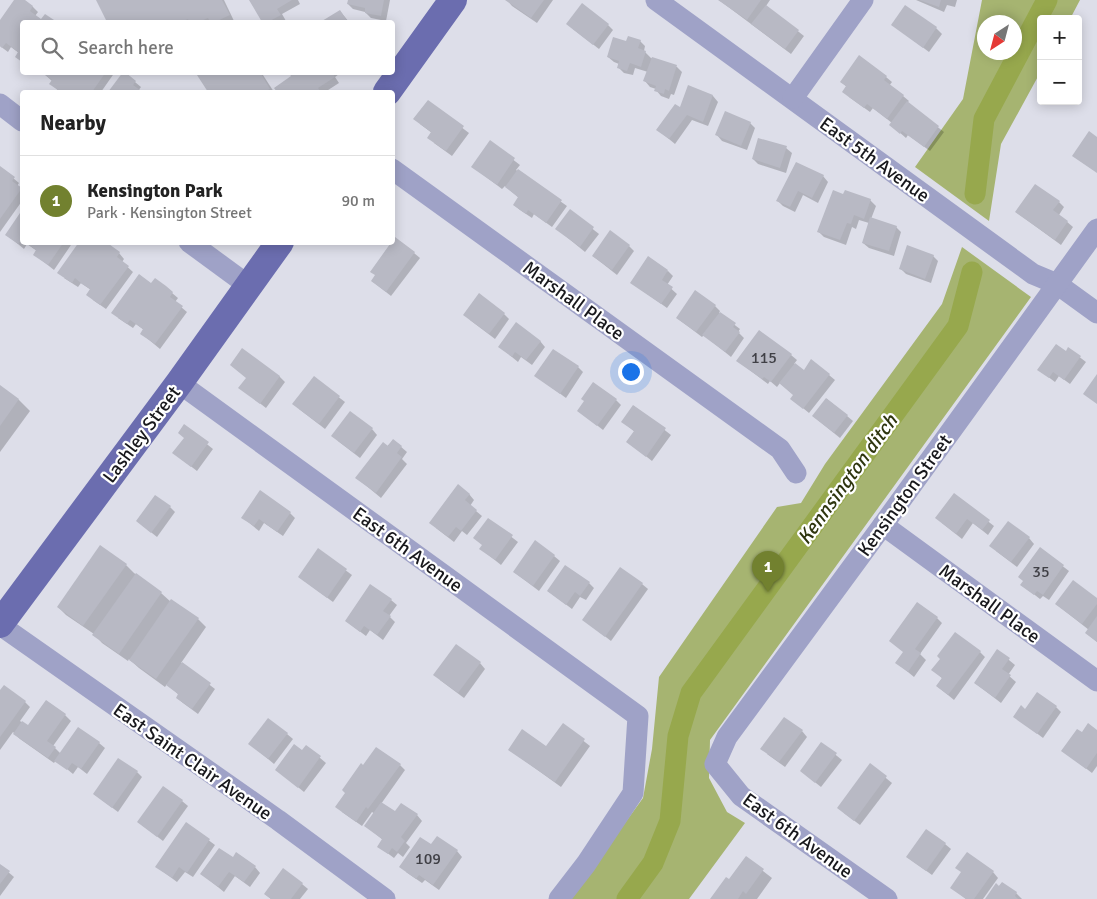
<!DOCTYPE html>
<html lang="en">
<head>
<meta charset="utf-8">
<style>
  :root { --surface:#fff; --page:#f2f2f2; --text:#222; --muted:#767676; --line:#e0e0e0; --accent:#72812f }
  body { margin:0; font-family:Signika,sans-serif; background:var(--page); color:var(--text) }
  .controls { position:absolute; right:15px; top:15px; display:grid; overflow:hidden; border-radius:5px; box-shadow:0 2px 12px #0003 }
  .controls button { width:45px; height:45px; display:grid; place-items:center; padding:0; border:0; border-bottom:1px solid var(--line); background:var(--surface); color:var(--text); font:25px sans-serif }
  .compass { position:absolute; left:977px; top:15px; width:45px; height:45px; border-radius:50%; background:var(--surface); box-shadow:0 2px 12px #0003; rotate:216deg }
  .you { position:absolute; left:630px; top:371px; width:18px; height:18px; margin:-12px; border:4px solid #fff; border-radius:50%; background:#1a73e8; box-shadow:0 0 0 8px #1a73e833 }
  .badge { display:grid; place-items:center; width:32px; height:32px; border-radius:50%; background:var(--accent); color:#fff; font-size:16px; font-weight:700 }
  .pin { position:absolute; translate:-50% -41px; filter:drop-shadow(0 1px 2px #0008) }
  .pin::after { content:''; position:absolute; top:26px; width:18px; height:15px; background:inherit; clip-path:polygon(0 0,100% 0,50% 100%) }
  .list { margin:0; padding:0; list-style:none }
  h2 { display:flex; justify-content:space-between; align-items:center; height:65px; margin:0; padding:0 20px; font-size:21px }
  h2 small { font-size:16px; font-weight:400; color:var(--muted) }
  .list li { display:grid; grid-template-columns:32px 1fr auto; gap:15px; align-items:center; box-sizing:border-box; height:90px; padding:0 20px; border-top:1px solid var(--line) }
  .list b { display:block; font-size:19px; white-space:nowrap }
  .list p { margin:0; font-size:16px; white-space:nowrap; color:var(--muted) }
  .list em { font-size:16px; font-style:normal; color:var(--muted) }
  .icon { flex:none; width:28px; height:28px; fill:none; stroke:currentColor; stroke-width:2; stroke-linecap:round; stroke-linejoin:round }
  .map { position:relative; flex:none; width:1097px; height:899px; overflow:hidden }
  .search { position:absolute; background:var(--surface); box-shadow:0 2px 12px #0003; left:20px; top:20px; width:375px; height:55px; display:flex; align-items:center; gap:12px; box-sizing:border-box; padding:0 18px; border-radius:5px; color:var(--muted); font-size:19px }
  .panel { position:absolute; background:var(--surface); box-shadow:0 2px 12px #0003; left:20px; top:90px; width:375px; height:155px; border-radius:5px }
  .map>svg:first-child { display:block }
  .green { fill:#a6b471; fill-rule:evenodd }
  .shadow { fill:#0003 }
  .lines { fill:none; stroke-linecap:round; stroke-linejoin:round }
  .canal { stroke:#97a84d; stroke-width:21 }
  .building { fill:#b8b9c4 }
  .minor { stroke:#9fa2c7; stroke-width:21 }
  .major { stroke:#6b6daf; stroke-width:28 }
  .labels { text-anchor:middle; stroke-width:4.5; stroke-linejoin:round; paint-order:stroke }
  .number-label { font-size:16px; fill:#404046 }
  .street-label { font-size:19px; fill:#18181c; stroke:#fff }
  .water-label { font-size:20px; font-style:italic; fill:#2e350e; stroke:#fff }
</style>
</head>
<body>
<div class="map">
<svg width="1097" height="899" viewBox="0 0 1097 899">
  <rect width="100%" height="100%" fill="#dddee9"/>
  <!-- green -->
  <g class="green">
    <path d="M982,0H1080L1070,19H1041V71L1001,144L989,221L915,167L963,99ZM984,22H1014V52H984Z"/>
    <path d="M962,247L1031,297L710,740L709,778L727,812L745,823L689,899H570L643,798L652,749L659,677L777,507L801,503L825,464L942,304Z"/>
  </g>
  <!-- shadow -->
  <g class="shadow">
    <path d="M16,0H23L33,7L38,12L35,16L42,20L45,16L55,22H22V62L16,56L19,53L11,47L8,52L0,46V22Z"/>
    <path d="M98,0H224L234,21L231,22H109Z"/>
    <path d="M250,0H298L300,4L282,14L286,21L282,22H263Z"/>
    <path d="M349,0H390L386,21L371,18L365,12L353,9L348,4Z"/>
    <path d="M507,0H553L537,23L512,6Z"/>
    <path d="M719,0H770L766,6L804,36L791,54Z"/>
    <path d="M916,0H957L955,7L947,5L944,12Z"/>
    <path d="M340,11L349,22H324Z"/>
    <path d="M608,25L613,30L599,49L573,29Z"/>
    <path d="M893,25L936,28L942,34L929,52Z"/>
    <path d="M640,41L645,46L644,51L651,58L677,67L682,72L674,95L671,94L669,99L661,96L656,90V89L650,87L645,81L648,72L635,68L633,75L624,73L618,67L619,64L614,62L608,57L627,43Z"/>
    <path d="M860,57L886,77L892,82L889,86L903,96L909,101L907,103L944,132L930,151L908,135L906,138L891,125L892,123L873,108L870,112L849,97L847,87L841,82Z"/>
    <path d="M42,72H115L101,92H60L51,84L52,81Z"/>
    <path d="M196,72H261L274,92H209Z"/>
    <path d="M290,72H342L335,77L339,83L325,92H278L275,88L292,77Z"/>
    <path d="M124,73L141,87L138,91L141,92H110Z"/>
    <path d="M689,87L713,96L718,102L708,126L692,120L675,144L658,130L680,109Z"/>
    <path d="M428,102L469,133L452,156L434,143L432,133L420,124Z"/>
    <path d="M750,123L755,128L747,150L722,141L717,135Z"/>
    <path d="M490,142L520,165L516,170L567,206L552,227L534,214L532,218L520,210L514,205L519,198L505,186L502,189L473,167Z"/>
    <path d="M786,148L792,153L786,173L758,164L753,159Z"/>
    <path d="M0,167L19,183L17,186L22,190V201L0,232Z"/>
    <path d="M823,176L828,182L818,203L803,195L795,212L783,206L778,201Z"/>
    <path d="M844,195L870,200L876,206L871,219L896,227L901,232L894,256L869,248L863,243L869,223L859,220L856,229L852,227L846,245L824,237L818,231Z"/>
    <path d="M1059,202L1064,207L1059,215L1073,227L1061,245L1016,212Z"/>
    <path d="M570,211L599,234L585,252L557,229Z"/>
    <path d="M22,213V242H73L54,270L35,255L37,251L27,244L24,249L7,235Z"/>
    <path d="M629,246L634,251L617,275L593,256Z"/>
    <path d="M119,253L124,259L122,262L133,272L106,309L93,300L91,290L81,283L78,287L64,278Z"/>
    <path d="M414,253L420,258L391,296L372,281Z"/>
    <path d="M933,256L938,261L931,283L906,274L900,268Z"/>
    <path d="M668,271L673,276L667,285L677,294L667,308L632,283Z"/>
    <path d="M152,285L172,293L178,298L175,302L187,312L160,349L142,334L144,330L136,324L133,328L118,318Z"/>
    <path d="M715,306L720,311L719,313L740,329L738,332L744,338L731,357L704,335L702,337L677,318Z"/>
    <path d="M504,314L509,319L495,339L470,320Z"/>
    <path d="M540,341L545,347L532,365L521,357L518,362L500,347Z"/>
    <path d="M1069,349L1086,362L1070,384L1059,376L1055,382L1039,370L1066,352Z"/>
    <path d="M791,355L797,360L794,364L804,371L829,375L835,380L809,413L798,404L794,395L780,383L777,387L770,381L768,384L738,361Z"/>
    <path d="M231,365L279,376L285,382L266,408L240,388L247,378Z"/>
    <path d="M578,367L583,372L566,398L536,376Z"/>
    <path d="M314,378L345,402L325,429L299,409Z"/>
    <path d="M0,387L19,400L30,411L0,452Z"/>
    <path d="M827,399L853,421L840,438L813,416Z"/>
    <path d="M616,400L621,405L603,430L579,411Z"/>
    <path d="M634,406L671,435L652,461L628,442L635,432L623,422Z"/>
    <path d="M184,426L213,449L197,471L180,458L185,438Z"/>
    <path d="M372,429L377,435L360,458L338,441Z"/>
    <path d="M393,440L407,452L402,459L407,464L381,498L357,478Z"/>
    <path d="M469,494L474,500L470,506L482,516L467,535L462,531L454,542L436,528Z"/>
    <path d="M954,495L994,526L988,535L973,523L962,539L942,523Z"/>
    <path d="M170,507L175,512L157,537L137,521Z"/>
    <path d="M290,513L295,518L283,536L264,523L259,531L242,517Z"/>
    <path d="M488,519L518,542L501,565L481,549L483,545Z"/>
    <path d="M1029,538L1034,544L1017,567L996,551Z"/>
    <path d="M1040,549L1069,571L1049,600L1043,596L1040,599L1022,585Z"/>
    <path d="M318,550L352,575L333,602L299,577Z"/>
    <path d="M554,556L560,561L539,591L514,572Z"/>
    <path d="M126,565L134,573L161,593L171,602L198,619L206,627L181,663L215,689L198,714L183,703L177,698L179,695L167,684L165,687L139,668L129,659L128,661L102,643L94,634L66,615L58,607Z"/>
    <path d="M589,583L594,588L586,600L580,597L572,609L548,591Z"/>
    <path d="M642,584L648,589L611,641L584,620Z"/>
    <path d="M1097,599V642L1086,633L1089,630L1056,604Z"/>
    <path d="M391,600L397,605L389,616L395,622L383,640L370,630L366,636L346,621Z"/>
    <path d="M937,618L942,623L920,654L926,660L914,677L897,663L904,652L891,641Z"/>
    <path d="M998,651L1015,665L1008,675L1016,682L1001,703L975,683Z"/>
    <path d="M980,652L985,657L954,700L937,686L942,678L933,670Z"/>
    <path d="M480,663L485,669L464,698L440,680Z"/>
    <path d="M0,692L25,702L30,707L20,721L28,727L65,715L71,721L53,746L61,754L99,743L105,748L87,774L78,767L73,774L56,760L54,763L20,739L13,732L0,750Z"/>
    <path d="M1056,707L1061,712L1043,738L1014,716L1026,710Z"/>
    <path d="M563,725L590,746L561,787L510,750L546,748Z"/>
    <path d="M802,731L807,737L785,767L767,754Z"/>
    <path d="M1097,732V766L1092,773L1063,751L1082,734Z"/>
    <path d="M287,734L293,739L274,764L250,744Z"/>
    <path d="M821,743L842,760L821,787L801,771Z"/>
    <path d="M306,746L326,763L304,792L277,770L302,751Z"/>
    <path d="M400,765L405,770L381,804L395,813L417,815L422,821L406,843L410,847L403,857L398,853L394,858L378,846L383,840L366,826L375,814L372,812L362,826L342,812Z"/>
    <path d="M870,765L892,783L860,825L844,813Z"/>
    <path d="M137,772L142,777L118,812L94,794Z"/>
    <path d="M182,801L188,806L163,841L138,822Z"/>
    <path d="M187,824L215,845L193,877L185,872L177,882L157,867Z"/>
    <path d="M945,844L951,849L932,875L907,857Z"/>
    <path d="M431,846L457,851L462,857L439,890L425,880L422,883L406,872Z"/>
    <path d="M746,858L772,878L757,899H712L729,881Z"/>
    <path d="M0,865L14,877L0,896Z"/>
    <path d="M255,867L260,873L250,887L235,876L224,892L202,874Z"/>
    <path d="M993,872L998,878L983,899H966L952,888Z"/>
    <path d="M1002,883L1016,893L1022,899H987Z"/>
    <path d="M302,884L308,889L300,899H271L265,894Z"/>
  </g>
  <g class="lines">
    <!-- canal -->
    <g class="canal">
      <path d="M975,194L984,119L1047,0"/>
      <path d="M627,899L653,863L670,821L678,736L691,693L958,326L972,272"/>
    </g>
  </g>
  <!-- building -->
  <g class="building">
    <path d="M14,0H25L33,6L30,11L41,19L45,14L57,22H22V62L15,57L18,52L6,43L2,48L0,46V20Z"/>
    <path d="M96,0H222L230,15L215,22H210L208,18L199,22H189L188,19L181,22H167L166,20L162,22H107Z"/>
    <path d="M249,0H292L277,9L281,15L268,22H262Z"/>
    <path d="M348,0H384L381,16L365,13V8L347,4Z"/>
    <path d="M505,0H544L531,18Z"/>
    <path d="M718,0H761L747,20Z"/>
    <path d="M919,0H941L939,7Z"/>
    <path d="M582,3L609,24L593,45L566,24Z"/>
    <path d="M766,5L799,30L785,49L751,24Z"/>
    <path d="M905,5L937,27L923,48L891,25Z"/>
    <path d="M340,10L348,22H323L322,21Z"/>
    <path d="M628,36L641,40L638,48L646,51L641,67L630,63L627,71L617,68L619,61L607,57L613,37L626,41Z"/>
    <path d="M859,55L887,76L884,80L904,95L887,119L867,104L864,108L842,92L846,86L840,82Z"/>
    <path d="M652,57L677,65L669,91L665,89L664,94L654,91L656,86L643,81Z"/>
    <path d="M41,72H106L92,92H61L49,84L52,80Z"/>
    <path d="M123,72H125L136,81L133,85L143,92H108Z"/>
    <path d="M195,72H260L270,89L264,92H208Z"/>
    <path d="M288,72H332L335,77L318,88L321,92H277L274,88L291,76Z"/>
    <path d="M688,85L713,95L703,122L687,115L669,139L656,130L675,104L680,107Z"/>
    <path d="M428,100L464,126L446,151L427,138L431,132L413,119Z"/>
    <path d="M907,101L939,126L924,147L902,131L900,134L889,125Z"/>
    <path d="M725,111L751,122L741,146L715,135Z"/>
    <path d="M1089,131L1097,137V173L1072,156Z"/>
    <path d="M758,138L787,146L780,168L752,159Z"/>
    <path d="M490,140L515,158L497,185L471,167Z"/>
    <path d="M796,162L824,175L812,198L798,191L790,207L776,201Z"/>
    <path d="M0,166L15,177L12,181L22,188L0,219Z"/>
    <path d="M518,169L562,200L546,223L528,210L526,214L513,205L518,197L505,187Z"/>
    <path d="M1035,184L1060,201L1053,210L1068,221L1055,240L1015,212Z"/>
    <path d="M833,190L843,194L845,190L871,199L864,219L854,215L851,224L847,223L840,240L817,232Z"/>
    <path d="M570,209L594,227L580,247L555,229Z"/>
    <path d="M22,210V241L21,240L18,244L5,235Z"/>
    <path d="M870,217L897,226L889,251L862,243Z"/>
    <path d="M610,230L630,245L612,270L592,256Z"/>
    <path d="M395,237L415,252L386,292L371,281L375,275L370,272Z"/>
    <path d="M25,242H64L48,265L33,255L36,250Z"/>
    <path d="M79,242H106L120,252L117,257L129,266L100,305L86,295L90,289L82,284L75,278L72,283L57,273Z"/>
    <path d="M907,245L934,255L925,279L899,269Z"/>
    <path d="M648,256L668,270L662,280L673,287L661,304L630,283Z"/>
    <path d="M139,274L151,283L155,278L166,286L173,292L170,297L183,306L155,344L140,334L143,329L130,320L127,324L111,313Z"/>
    <path d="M695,290L716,305L696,332L676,318Z"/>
    <path d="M479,293L505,313L489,334L463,315Z"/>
    <path d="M720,312L736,323L733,327L740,332L725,352L702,335Z"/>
    <path d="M516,322L541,341L526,360L515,352L512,357L498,347Z"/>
    <path d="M759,330L792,354L771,382L764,377L762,379L736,361Z"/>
    <path d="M1056,344L1066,351L1068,347L1081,356L1064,380L1053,372L1049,378L1037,370Z"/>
    <path d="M242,348L280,376L260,404L238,388L246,378L230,365Z"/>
    <path d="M553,349L579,366L560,394L534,376Z"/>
    <path d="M811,359L830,374L803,409L790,399L793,395L779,383L795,363L804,370Z"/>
    <path d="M1097,374V404L1083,394Z"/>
    <path d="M314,376L340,396L319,424L292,404Z"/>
    <path d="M593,382L617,399L597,426L577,411L584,401L581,399Z"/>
    <path d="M0,385L19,399L0,426Z"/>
    <path d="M826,398L848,415L834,433L812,416Z"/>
    <path d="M633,405L666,428L646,457L626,442L634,431L621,422Z"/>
    <path d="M350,411L373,428L354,453L331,436Z"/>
    <path d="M184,424L209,442L191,467L172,453L184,438L178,433Z"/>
    <path d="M393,439L402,446L397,453L402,457L376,493L355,478L383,442L388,446Z"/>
    <path d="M458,484L470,494L465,500L477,510L461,531L456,527L448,537L429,523Z"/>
    <path d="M260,490L291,512L277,532L259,519L254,526L241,518Z"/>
    <path d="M954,493L990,520L982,530L967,519L956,534L935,518Z"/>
    <path d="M155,495L171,506L151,533L136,521Z"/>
    <path d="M488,518L513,535L495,560L479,549L482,545L473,538Z"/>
    <path d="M1008,521L1030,537L1011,562L989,546Z"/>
    <path d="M535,540L555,555L533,586L513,572Z"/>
    <path d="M100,545L127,564L83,626L57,607Z"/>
    <path d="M1040,547L1064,565L1043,595L1037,591L1034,595L1020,585L1023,581L1018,577Z"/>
    <path d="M318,548L347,569L327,598L298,577Z"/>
    <path d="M565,565L590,582L580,596L575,592L566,605L547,591Z"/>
    <path d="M620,567L643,583L605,637L582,620Z"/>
    <path d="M136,573L162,592L119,654L92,635Z"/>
    <path d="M1073,580L1097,598V604L1082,624L1055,604Z"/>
    <path d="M370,584L392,599L383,611L391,616L377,635L364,626L360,632L345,621Z"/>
    <path d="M171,599L199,618L156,679L129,660Z"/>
    <path d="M917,602L938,617L915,649L921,653L908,672L895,663L903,652L889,641Z"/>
    <path d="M1097,616V642L1085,633Z"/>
    <path d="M955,632L981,651L948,695L936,686L942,678L931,670L940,659L937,656Z"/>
    <path d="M456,644L481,662L458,693L433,675Z"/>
    <path d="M997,649L1010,658L1002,669L1011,675L995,698L974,683Z"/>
    <path d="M182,662L211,683L192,709L176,698L178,694L166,685Z"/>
    <path d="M4,685L26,701L0,737V690Z"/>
    <path d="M1037,692L1057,706L1037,734L1013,717L1021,705L1025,709Z"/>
    <path d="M46,700L66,714L47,741L56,747L48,758L13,734L22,721L28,725Z"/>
    <path d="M784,717L803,730L779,762L760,749Z"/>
    <path d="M268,718L288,733L268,759L248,744Z"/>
    <path d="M563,723L585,739L555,782L508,750L522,729L546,746Z"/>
    <path d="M1088,723L1097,730V753L1086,769L1061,751L1077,729L1082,732Z"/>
    <path d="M78,727L100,742L81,769L72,763L67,770L54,761Z"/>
    <path d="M821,742L837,753L815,783L800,771Z"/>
    <path d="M294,744L302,750L306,745L321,756L298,788L275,770Z"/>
    <path d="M376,747L401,764L368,809L366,807L356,822L335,807L345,793L342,790L361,763L363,765Z"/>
    <path d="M118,758L138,771L112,808L93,794Z"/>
    <path d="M870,763L887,776L854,821L837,808Z"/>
    <path d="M163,786L183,800L157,837L137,822Z"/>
    <path d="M381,802L395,811L401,803L418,814L401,837L405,841L397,852L392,848L388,854L377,847L382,839L364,826Z"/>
    <path d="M186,822L210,839L187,873L179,867L172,878L155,867Z"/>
    <path d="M926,829L946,843L926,871L906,857Z"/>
    <path d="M437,836L458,850L433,885L419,875L416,879L399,867L420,837L431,844Z"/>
    <path d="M219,848L233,857L236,852L256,866L244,882L229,872L218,887L200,874Z"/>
    <path d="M967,852L994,871L974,899H966L950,888L961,872L955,868Z"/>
    <path d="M746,856L764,869L746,894L743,891L738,899H710L726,877L729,879Z"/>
    <path d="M0,864L10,871L0,884Z"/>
    <path d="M283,868L303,883L291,899H271L264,894Z"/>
    <path d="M1002,882L1017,892L1015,896L1018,899H985L996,883L999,886Z"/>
  </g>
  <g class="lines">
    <!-- minor -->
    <g class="minor">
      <path d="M656,0L1033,274L1057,284L1097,313"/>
      <path d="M793,98L863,0"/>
      <path d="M0,104L22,121"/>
      <path d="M392,169L780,449L796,473"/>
      <path d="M189,242L249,286"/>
      <path d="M179,383L638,716L633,793L586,864L559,899"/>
      <path d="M883,525L1097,681"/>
      <path d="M0,625L278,820L385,899"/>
      <path d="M887,899L741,796L715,764L727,737L883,525L1097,229"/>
    </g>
    <!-- major -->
    <g class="major">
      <path d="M387,92L453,0"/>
      <path d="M0,624L179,383L280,242"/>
    </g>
  </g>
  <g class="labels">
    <!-- number labels -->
    <g class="number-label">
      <text x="764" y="363">115</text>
      <text x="1041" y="577">35</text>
      <text x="428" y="864">109</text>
    </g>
    <!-- street labels -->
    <g class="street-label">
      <text transform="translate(875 159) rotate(36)" y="7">East 5th Avenue</text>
      <text transform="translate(574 300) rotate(36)" y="7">Marshall Place</text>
      <text transform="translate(141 434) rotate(-53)" y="7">Lashley Street</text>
      <text transform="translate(904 495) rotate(-54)" y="7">Kensington Street</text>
      <text transform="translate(408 549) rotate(36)" y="7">East 6th Avenue</text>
      <text transform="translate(990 603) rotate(36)" y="7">Marshall Place</text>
      <text transform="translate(193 761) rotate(35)" y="7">East Saint Clair Avenue</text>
      <text transform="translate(798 835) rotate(36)" y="7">East 6th Avenue</text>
    </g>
    <!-- water labels -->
    <g class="water-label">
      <text transform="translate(847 479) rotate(-54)" y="7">Kennsington ditch</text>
    </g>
  </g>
</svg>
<div class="controls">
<button>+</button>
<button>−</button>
</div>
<svg class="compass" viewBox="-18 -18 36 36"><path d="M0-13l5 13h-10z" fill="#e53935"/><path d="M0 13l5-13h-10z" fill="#767676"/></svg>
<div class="you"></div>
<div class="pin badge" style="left:768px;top:592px">1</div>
<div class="search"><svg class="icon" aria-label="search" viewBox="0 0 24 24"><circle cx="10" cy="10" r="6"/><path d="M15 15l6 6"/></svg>Search here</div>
<section class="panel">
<h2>Nearby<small></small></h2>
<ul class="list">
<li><span class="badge">1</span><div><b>Kensington Park</b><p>Park · Kensington Street</p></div><em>90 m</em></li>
</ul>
</section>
</div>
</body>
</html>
